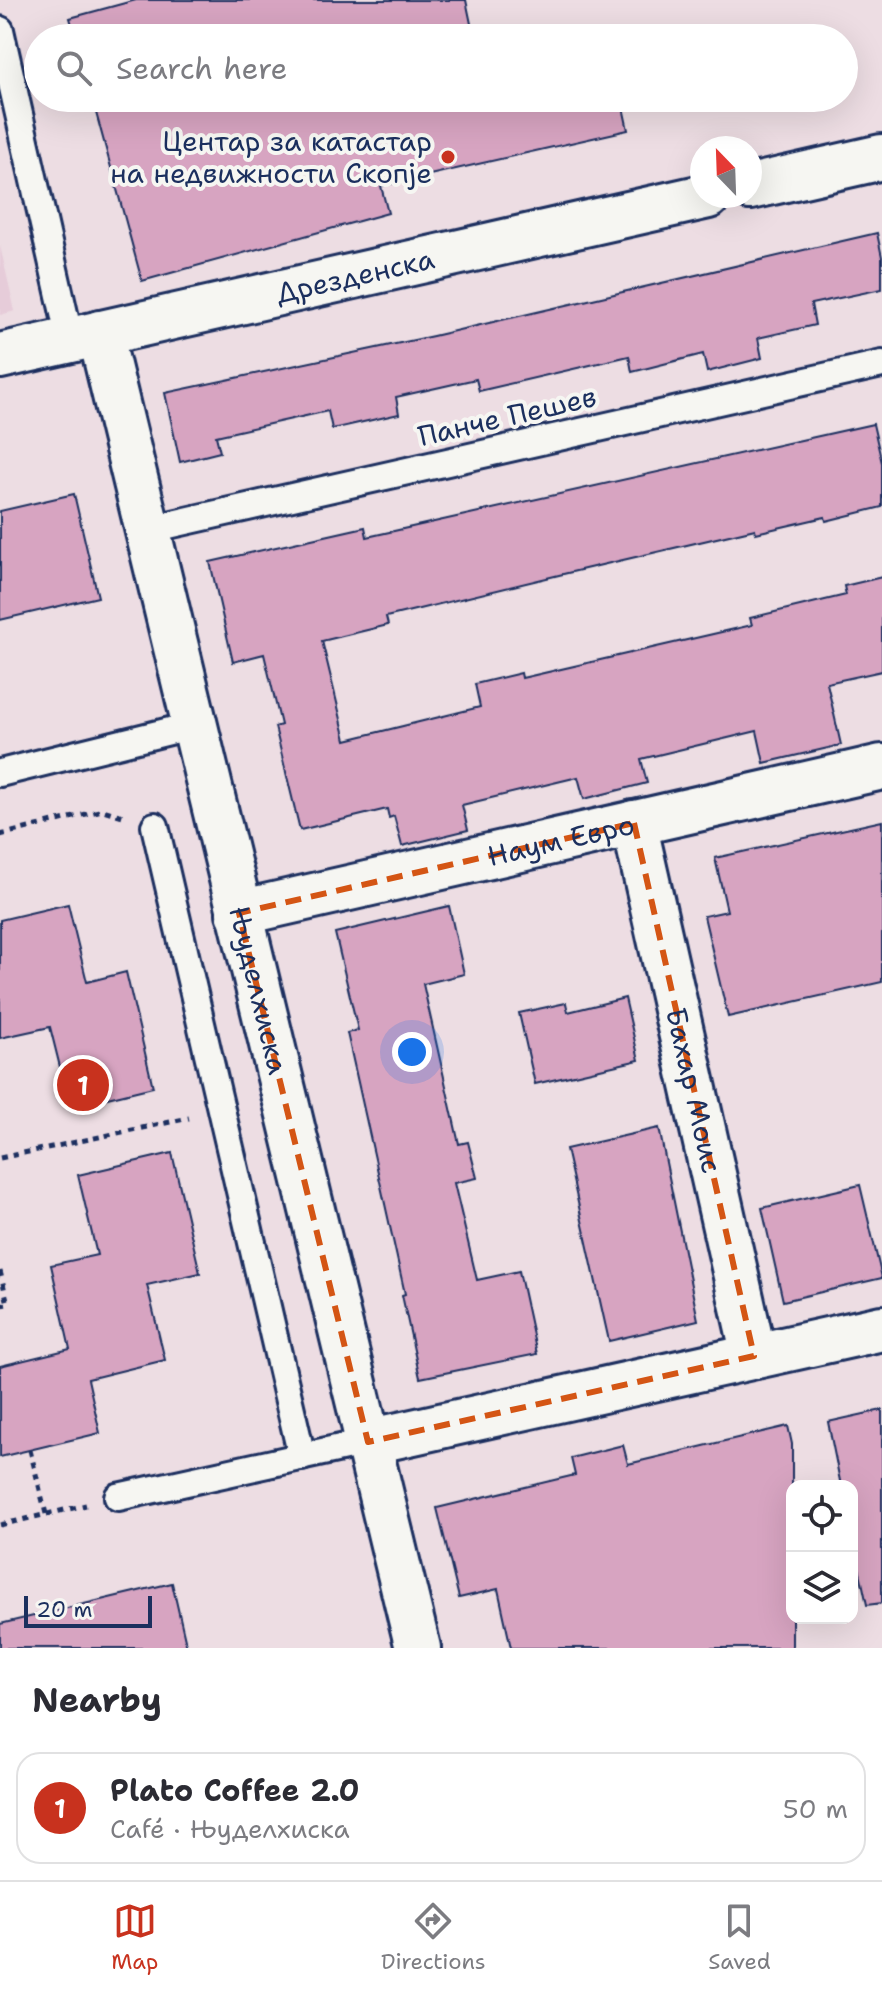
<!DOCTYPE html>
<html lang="en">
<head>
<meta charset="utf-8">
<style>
  :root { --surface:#fff; --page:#f2f2f3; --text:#2b2b33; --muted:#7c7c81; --line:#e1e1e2; --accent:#c8321e }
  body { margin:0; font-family:"Shantell Sans",sans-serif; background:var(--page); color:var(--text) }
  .controls { position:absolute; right:24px; bottom:24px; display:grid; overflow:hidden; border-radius:16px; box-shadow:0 8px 32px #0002 }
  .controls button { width:72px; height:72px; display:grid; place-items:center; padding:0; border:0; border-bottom:2px solid var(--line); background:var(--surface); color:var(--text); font:40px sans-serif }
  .compass { position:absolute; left:690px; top:136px; width:72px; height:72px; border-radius:50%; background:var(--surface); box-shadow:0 8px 32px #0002; rotate:337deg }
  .scale { position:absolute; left:24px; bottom:20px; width:128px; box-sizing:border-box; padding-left:8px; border:4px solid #1b2f5e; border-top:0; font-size:22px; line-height:28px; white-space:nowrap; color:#1b2f5e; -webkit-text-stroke:6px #f6f6f2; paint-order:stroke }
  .you { position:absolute; left:412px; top:1052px; width:28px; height:28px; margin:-20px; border:6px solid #fff; border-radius:50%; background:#1a73e8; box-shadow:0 0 0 12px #1a73e833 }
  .badge { display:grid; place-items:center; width:52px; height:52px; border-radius:50%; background:var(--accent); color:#fff; font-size:26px; font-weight:700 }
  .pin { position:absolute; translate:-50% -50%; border:4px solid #fff; box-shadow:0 2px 8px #0006 }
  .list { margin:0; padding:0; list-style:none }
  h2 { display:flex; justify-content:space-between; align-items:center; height:104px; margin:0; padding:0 32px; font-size:34px }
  h2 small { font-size:26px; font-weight:400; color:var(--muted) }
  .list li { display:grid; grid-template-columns:52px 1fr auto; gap:24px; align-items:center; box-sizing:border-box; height:112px; margin:0 16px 16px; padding:0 16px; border:2px solid var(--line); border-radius:24px }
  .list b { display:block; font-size:30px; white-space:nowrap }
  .list p { margin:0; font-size:26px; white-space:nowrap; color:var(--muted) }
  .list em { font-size:26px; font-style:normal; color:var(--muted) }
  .icon { flex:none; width:44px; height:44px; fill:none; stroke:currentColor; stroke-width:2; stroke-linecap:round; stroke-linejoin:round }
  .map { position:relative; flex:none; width:882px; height:1648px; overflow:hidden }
  .search { position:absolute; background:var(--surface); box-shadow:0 8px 32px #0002; left:24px; right:24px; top:24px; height:88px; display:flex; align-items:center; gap:20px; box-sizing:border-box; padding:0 28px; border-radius:44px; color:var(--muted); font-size:30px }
  .sheet { height:232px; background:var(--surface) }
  nav { display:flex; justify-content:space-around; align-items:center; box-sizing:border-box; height:112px; border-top:2px solid var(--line); background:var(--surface); font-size:22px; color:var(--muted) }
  nav a { display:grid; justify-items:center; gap:4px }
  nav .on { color:var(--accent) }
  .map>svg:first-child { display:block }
  .built { fill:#e6ccd9 }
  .building { fill:#d7a4c1; stroke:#1b2f5e; stroke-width:2 }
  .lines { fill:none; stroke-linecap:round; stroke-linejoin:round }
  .lane-casing { stroke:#1b2f5e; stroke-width:32 }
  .street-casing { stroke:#1b2f5e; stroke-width:50 }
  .path { stroke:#1b2f5e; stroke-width:5; stroke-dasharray:6 6; stroke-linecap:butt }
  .lane { stroke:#f6f6f2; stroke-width:26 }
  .street { stroke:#f6f6f2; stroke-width:44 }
  .marked { fill:none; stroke:#d45514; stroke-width:6; stroke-dasharray:16 10; stroke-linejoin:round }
  .poi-dot { fill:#c8321e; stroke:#f6f6f2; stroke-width:3 }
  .labels { text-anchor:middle; stroke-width:8; stroke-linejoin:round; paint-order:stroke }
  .poi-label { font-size:28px; fill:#1b2f5e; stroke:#f6f6f2; text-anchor:end }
  .street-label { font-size:28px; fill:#1b2f5e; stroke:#f6f6f2 }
</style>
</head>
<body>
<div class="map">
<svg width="882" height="1648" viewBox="0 0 882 1648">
  <rect width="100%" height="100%" fill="#eddde3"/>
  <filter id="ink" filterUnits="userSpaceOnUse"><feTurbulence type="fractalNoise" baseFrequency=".0125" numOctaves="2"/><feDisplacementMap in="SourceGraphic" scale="16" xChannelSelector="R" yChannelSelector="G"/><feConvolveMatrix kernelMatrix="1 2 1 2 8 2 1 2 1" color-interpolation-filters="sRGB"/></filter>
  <g filter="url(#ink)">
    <!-- built -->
    <path class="built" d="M0,246L15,311L0,315Z"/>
    <!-- building -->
    <g class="building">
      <path d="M136,0H466L474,38H76L70,18Z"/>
      <path d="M92,98H621L628,130L381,186L388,213L142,281Z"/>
      <path d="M877,233L882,257V289L811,304L815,325L758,338L762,358L707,372L703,354L632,372L629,356L479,391L476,379L396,397L399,414L332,429L328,411L216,436L220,452L180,462L165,393L433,336Z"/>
      <path d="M873,424L882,463V507L826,521L825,517L756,533L755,529L559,575L386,617L388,625L322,641L346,740L480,707L475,684L521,673L522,678L752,625L750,618L846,595L844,586L882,577V671L827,683L841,745L764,763L757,731L641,759L647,783L584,799L578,777L462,805L468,830L402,846L394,816L389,818L387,809L300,830L275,727L281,725L264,654L233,662L210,562L365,527L367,537Z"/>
      <path d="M74,494L98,597L0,620V511Z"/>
      <path d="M882,821V982L728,1017L704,916L727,911L715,858Z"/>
      <path d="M68,904L87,982L126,972L153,1087L70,1107L50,1027L0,1038V920Z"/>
      <path d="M449,906L464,974L423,984L459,1144L468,1142L477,1178L454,1183L477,1280L519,1271L537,1354L420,1378L402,1295L405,1294L347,1033L358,1030L335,933Z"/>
      <path d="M625,998L639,1060L535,1084L519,1013L566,1003L568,1012Z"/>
      <path d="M659,1128L698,1320L609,1341L566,1149Z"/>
      <path d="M172,1153L200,1273L147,1285L165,1360L88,1379L100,1433L0,1457V1366L70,1349L51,1265L97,1255L78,1175Z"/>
      <path d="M860,1185L882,1278L783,1301L762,1208Z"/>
      <path d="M882,1410V1603L867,1605L852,1535V1486H841L828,1422Z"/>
      <path d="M788,1426L792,1444V1648H511L498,1589L459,1598L437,1508L575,1475L571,1458L623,1445L628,1464Z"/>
      <path d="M172,1583L187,1648H0V1624Z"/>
    </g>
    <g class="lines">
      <defs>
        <g id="lane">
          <path d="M0,30L70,340"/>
          <path d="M146,530L882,364"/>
          <path d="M0,773L194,725"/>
          <path d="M155,826L302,1457"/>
          <path d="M118,1497L368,1442"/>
        </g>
        <g id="street">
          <path d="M750,187L882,157"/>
          <path id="s1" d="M100,333L418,1648"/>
          <path id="s2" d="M0,356L708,196"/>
          <path id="s3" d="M634,823L754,1356"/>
          <path id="s4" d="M239,913L882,767"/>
          <path d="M368,1442L882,1328"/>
        </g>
      </defs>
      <!-- lane casing -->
      <use href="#lane" class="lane-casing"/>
      <!-- street casing -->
      <use href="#street" class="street-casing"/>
      <!-- path -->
      <g class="path">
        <path d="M0,835L103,810L123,816"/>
        <path d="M0,1158L189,1118"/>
        <path d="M0,1271L8,1304L0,1305"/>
        <path d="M30,1450L46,1514"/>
        <path d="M0,1525L86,1505"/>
      </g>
      <!-- lane -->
      <use href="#lane" class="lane"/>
      <!-- street -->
      <use href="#street" class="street"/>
    </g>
  </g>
  <!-- marked area -->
  <path class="marked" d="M634,823L754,1356L368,1442L239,913Z"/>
  <!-- markers -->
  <circle class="poi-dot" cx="448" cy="157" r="8"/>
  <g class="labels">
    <!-- poi labels -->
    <g class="poi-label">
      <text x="432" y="151">Центар за катастар<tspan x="432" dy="32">на недвижности Скопје</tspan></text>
    </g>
    <!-- street labels -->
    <g class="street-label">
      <text dy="10" stroke="none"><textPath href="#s2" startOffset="364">Дрезденска</textPath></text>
      <text transform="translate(507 416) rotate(-13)" y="10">Панче Пешев</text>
      <text dy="10" stroke="none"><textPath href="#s4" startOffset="330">Наум Евро</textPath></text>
      <text dy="10" stroke="none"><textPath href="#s1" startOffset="676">Њуделхиска</textPath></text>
      <text dy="10" stroke="none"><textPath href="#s3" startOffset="274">Бахар Моис</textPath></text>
    </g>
  </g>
</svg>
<div class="controls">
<button><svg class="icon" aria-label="locate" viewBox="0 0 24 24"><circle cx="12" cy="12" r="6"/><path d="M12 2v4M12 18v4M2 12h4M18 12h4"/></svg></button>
<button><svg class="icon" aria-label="layers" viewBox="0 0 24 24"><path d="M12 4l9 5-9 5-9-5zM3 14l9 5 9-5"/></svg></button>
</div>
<svg class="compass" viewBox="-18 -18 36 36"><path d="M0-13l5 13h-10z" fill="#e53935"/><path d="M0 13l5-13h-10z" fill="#7c7c81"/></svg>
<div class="scale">20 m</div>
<div class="you"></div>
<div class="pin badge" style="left:83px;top:1085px">1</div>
<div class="search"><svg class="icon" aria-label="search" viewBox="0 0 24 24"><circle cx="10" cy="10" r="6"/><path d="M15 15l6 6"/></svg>Search here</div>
</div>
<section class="sheet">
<h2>Nearby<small></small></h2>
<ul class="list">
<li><span class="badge">1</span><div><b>Plato Coffee 2.0</b><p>Café · Њуделхиска</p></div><em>50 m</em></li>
</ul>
</section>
<nav>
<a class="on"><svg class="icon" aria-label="map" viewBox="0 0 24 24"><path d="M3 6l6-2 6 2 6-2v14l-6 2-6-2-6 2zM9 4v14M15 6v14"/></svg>Map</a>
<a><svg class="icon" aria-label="directions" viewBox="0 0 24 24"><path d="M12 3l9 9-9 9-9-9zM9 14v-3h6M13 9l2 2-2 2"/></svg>Directions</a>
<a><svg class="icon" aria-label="saved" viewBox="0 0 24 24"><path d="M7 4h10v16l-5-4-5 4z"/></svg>Saved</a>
</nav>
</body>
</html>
